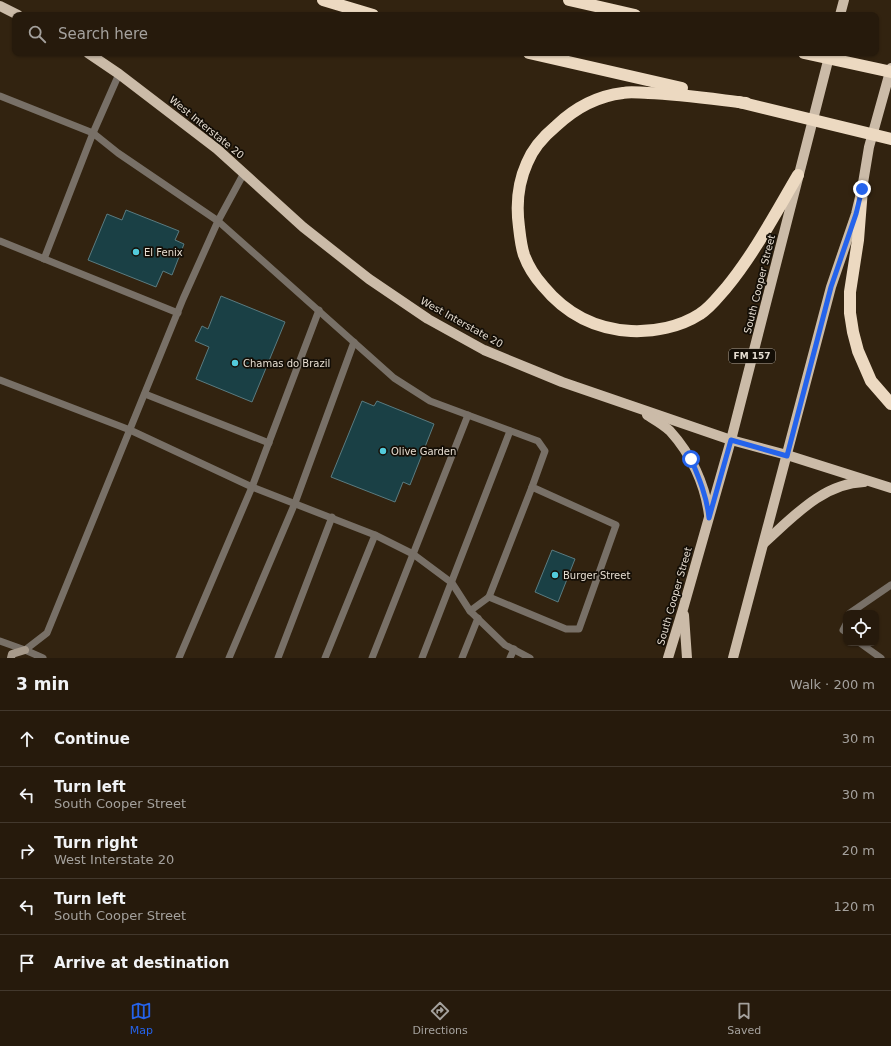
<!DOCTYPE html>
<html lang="en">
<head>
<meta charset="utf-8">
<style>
  :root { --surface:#261a0c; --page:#32271a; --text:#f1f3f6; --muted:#a4a19d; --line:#42382d; --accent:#2563eb }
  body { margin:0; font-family:"DejaVu Sans",sans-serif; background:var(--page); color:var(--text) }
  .controls { position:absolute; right:12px; bottom:12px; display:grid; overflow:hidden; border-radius:8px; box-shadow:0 1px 3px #0004 }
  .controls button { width:36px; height:36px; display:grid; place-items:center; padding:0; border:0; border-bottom:1px solid var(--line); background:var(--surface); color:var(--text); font:20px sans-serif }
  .stop { position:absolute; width:12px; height:12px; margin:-9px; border:3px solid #2563eb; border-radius:50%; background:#fff }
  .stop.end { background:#2563eb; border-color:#fff; box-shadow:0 1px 4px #0008 }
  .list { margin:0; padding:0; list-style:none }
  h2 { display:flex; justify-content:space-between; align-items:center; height:52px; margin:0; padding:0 16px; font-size:17px }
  h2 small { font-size:13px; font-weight:400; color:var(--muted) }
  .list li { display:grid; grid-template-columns:26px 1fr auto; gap:12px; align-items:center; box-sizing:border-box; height:56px; padding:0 16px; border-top:1px solid var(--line) }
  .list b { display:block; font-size:15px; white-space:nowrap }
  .list p { margin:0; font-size:13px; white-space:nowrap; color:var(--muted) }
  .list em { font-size:13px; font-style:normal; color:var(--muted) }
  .icon { flex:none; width:22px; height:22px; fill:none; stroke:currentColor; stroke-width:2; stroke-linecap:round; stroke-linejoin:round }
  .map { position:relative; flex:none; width:891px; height:658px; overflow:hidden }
  .search { position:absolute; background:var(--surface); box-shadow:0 1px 3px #0004; left:12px; right:12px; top:12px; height:44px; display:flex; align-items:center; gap:10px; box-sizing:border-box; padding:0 14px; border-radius:8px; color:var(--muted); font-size:15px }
  .sheet { height:332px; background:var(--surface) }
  nav { display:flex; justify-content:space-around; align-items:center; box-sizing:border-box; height:56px; border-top:1px solid var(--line); background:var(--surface); font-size:11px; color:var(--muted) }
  nav a { display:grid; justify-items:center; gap:2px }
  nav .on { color:var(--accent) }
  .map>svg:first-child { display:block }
  .building { fill:#1a4045; stroke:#5a7b80 }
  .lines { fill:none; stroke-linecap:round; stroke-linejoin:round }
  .lane { stroke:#787067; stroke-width:7 }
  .secondary { stroke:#a79a8b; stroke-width:8 }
  .primary { stroke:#cbbba8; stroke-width:10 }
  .highway { stroke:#ecd9c1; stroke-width:12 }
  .route { stroke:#2563eb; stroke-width:5 }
  .poi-dot { fill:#53cbdb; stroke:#140e06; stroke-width:1.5 }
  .labels { text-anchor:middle; stroke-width:3.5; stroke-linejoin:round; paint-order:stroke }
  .shield { fill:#140e06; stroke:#a8a095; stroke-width:1 }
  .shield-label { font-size:9px; font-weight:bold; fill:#e7ded2 }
  .street-label { font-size:10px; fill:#e7ded2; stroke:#140e06 }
  .poi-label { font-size:10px; fill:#e7ded2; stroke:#140e06; text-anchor:start }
</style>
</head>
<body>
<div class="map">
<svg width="891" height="658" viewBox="0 0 891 658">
  <rect width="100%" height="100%" fill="#322310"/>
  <!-- building -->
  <g class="building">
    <path d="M126,210L179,231L175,240L184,244L172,275L163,271L156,287L88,260L107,214L122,220Z"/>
    <path d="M221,296L285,322L252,402L196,379L209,347L195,341L202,326L208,329Z"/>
    <path d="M362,401L374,406L377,401L434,424L410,485L403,482L395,502L331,477Z"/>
    <path d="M552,550L575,559L558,602L535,592Z"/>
  </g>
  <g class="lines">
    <!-- lane -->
    <g class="lane">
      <path d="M0,96L93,133L119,74"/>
      <path d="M0,241L178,313"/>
      <path d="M44,259L93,133L118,153L218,221L394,378L430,401L538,441L545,451L532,487L616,525L579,629H566L489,597L470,611L505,645L530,658"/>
      <path d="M0,380L130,430L252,487L375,535L413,554L452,583L470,611"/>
      <path d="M145,394L269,443"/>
      <path d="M489,597L532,487"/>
      <path d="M850,613L891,585"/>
      <path d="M846,624L843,630L846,632"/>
      <path d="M0,641L25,650"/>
      <path d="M860,643L881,658"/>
      <path d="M43,658L25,650L47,633L183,299L218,221L244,173"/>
      <path d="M179,658L252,487L319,310"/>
      <path d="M229,658L295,503L354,342"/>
      <path d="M278,658L332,517"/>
      <path d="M325,658L375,535"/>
      <path d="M372,658L468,415"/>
      <path d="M422,658L510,431"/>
      <path d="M462,658L478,618"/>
      <path d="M510,658L514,649"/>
    </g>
    <!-- secondary -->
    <path class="secondary" d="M11,658L12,654L25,650"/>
    <!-- primary -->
    <g class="primary">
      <path d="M0,6L18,15"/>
      <path d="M840,15L844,0"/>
      <path d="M88,53L119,74L217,149L303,227L369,279L428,319L484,350L562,382L731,440L787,455L891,488"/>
      <path d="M647,415C655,420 664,425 670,431C691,454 705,484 709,515"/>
      <path d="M764,543C792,518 823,483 864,482"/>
      <path d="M684,615L687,658"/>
      <path d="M668,658L683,609L731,440L830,53"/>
      <path d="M733,658L831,287L856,214L862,189L869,147L891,68"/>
    </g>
    <!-- highway -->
    <g class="highway">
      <path d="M323,0L373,15"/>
      <path d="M569,0L635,15"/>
      <path d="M529,53L682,88"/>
      <path d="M804,53L891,72"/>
      <path d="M739,102L891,139"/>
      <path d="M746,103C713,99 681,94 648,93C640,93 631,91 623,93C597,96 575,108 556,126C544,136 533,148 527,163C518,183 516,205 519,227C520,236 521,246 524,255C528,266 535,277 543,286C566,314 594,329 631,331C654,332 680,327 700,314C710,308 718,297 726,288C754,254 775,214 798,175"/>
      <path d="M862,189L858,240L850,292V313L853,332L858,351L871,381L891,404"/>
    </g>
  </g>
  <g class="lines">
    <!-- route -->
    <path class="route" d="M691,459C699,478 707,497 709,518L731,440L787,456L831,287L856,214L862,189"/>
  </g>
  <!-- markers -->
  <g class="poi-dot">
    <circle cx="136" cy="252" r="4"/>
    <circle cx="235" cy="363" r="4"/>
    <circle cx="383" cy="451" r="4"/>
    <circle cx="555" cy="575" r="4"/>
  </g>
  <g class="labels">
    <!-- shield labels -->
    <rect class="shield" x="729" y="349" width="46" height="14" rx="3"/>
    <g class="shield-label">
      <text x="752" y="359">FM 157</text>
    </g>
    <!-- street labels -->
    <g class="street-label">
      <text transform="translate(207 127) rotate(39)" y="4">West Interstate 20</text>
      <text transform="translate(759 284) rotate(-76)" y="4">South Cooper Street</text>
      <text transform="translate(462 322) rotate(29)" y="4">West Interstate 20</text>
      <text transform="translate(674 596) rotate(-74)" y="4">South Cooper Street</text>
    </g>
    <!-- poi labels -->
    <g class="poi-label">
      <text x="144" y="256">El Fenix</text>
      <text x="243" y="367">Chamas do Brazil</text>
      <text x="391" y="455">Olive Garden</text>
      <text x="563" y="579">Burger Street</text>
    </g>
  </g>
</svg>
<div class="controls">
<button><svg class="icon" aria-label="locate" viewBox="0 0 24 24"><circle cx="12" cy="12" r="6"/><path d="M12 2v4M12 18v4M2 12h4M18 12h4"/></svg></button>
</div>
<div class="stop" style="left:691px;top:459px"></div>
<div class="stop end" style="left:862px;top:189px"></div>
<div class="search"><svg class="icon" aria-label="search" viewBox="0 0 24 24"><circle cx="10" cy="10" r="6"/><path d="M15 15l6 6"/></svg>Search here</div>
</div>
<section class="sheet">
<h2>3 min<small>Walk · 200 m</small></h2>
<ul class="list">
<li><svg class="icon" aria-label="ahead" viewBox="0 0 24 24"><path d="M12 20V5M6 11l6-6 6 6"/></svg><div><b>Continue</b></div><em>30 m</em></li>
<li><svg class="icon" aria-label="left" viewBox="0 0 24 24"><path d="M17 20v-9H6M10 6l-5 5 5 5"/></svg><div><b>Turn left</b><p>South Cooper Street</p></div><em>30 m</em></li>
<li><svg class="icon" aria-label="right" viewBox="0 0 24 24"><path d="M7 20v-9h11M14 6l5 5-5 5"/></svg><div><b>Turn right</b><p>West Interstate 20</p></div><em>20 m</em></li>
<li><svg class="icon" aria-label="left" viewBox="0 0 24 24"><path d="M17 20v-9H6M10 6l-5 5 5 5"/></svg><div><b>Turn left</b><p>South Cooper Street</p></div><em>120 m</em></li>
<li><svg class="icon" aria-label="arrive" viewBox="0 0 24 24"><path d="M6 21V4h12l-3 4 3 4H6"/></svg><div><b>Arrive at destination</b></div></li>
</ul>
</section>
<nav>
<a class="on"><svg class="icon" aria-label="map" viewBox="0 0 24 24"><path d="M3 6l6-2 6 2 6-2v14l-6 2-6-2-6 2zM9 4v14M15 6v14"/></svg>Map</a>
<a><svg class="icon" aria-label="directions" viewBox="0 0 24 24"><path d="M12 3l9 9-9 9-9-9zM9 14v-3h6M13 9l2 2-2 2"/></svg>Directions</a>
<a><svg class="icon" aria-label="saved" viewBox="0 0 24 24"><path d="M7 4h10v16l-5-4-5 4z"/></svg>Saved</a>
</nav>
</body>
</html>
